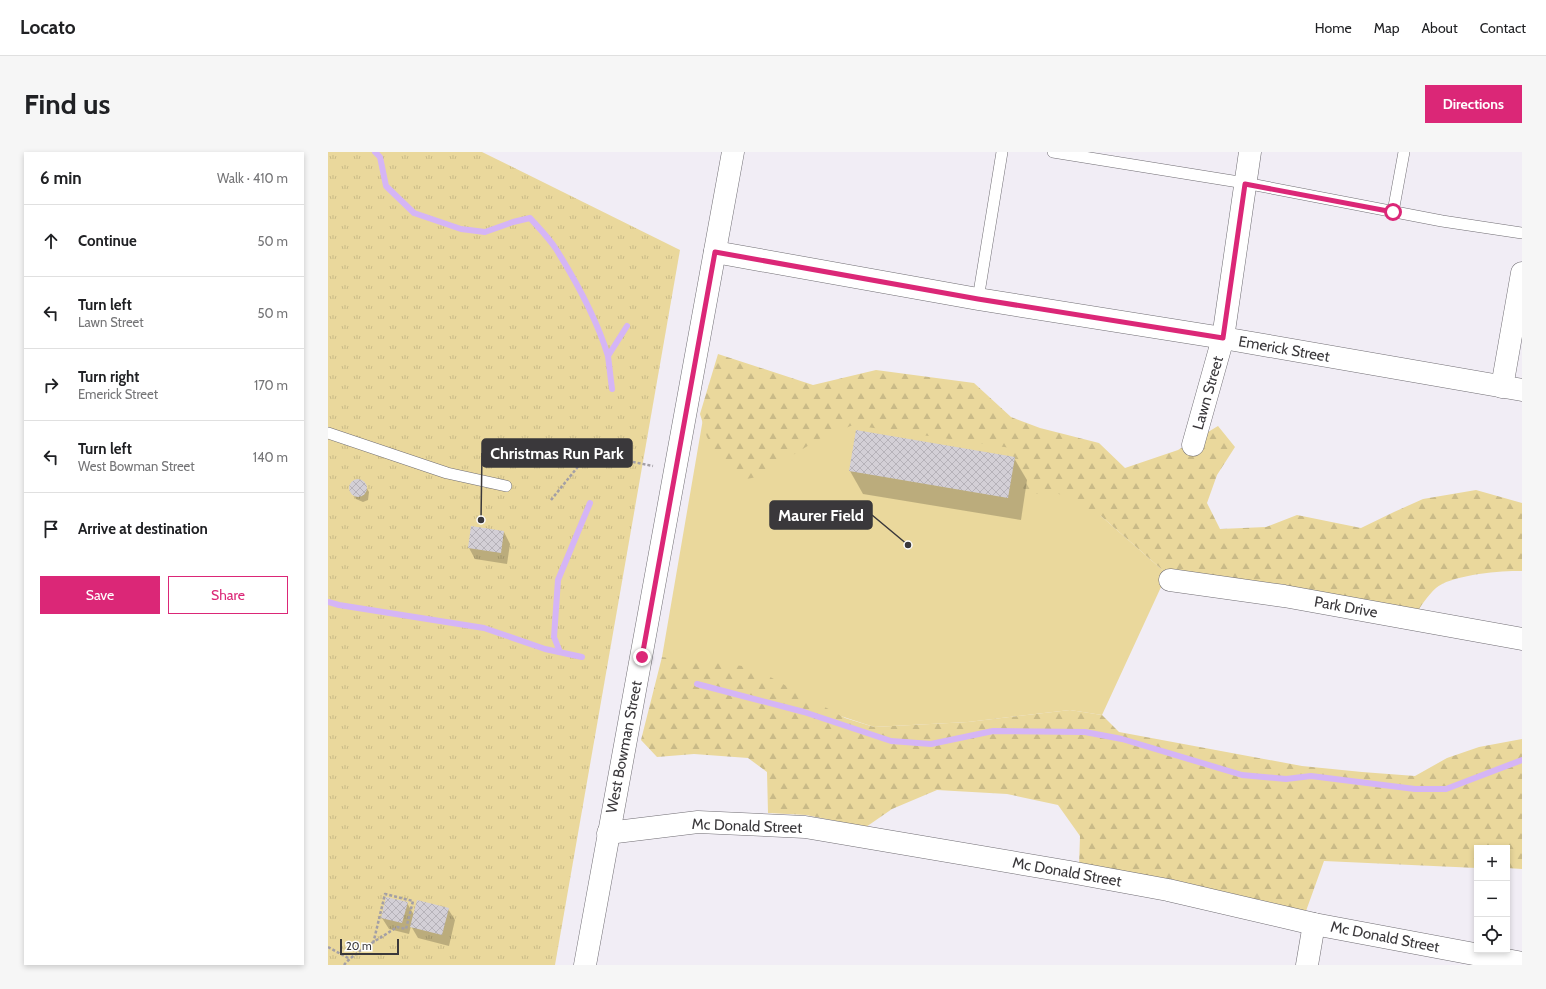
<!DOCTYPE html>
<html lang="en">
<head>
<meta charset="utf-8">
<style>
  :root { --surface:#fff; --page:#f6f6f6; --text:#202124; --muted:#757577; --line:#e0e0e0; --accent:#db2777 }
  body { margin:0; font-family:Cabin,sans-serif; background:var(--page); color:var(--text) }
  .controls { position:absolute; right:12px; bottom:12px; display:grid; overflow:hidden; border-radius:0px; box-shadow:0 2px 6px #0003 }
  .controls button { width:36px; height:36px; display:grid; place-items:center; padding:0; border:0; border-bottom:1px solid var(--line); background:var(--surface); color:var(--text); font:20px sans-serif }
  .scale { position:absolute; left:12px; bottom:10px; width:59px; box-sizing:border-box; padding-left:4px; border:2px solid #3a383b; border-top:0; font-size:11px; line-height:14px; white-space:nowrap; color:#3a383b; -webkit-text-stroke:3px #fff; paint-order:stroke }
  .stop { position:absolute; width:12px; height:12px; margin:-9px; border:3px solid #db2777; border-radius:50%; background:#fff }
  .stop.end { background:#db2777; border-color:#fff; box-shadow:0 1px 4px #0008 }
  .list { margin:0; padding:0; list-style:none }
  h2 { display:flex; justify-content:space-between; align-items:center; height:52px; margin:0; padding:0 16px; font-size:17px }
  h2 small { font-size:13px; font-weight:400; color:var(--muted) }
  .list li { display:grid; grid-template-columns:26px 1fr auto; gap:12px; align-items:center; box-sizing:border-box; height:72px; padding:0 16px; border-top:1px solid var(--line) }
  .list b { display:block; font-size:15px; white-space:nowrap }
  .list p { margin:0; font-size:13px; white-space:nowrap; color:var(--muted) }
  .list em { font-size:13px; font-style:normal; color:var(--muted) }
  .actions { display:flex; gap:8px; padding:12px 16px }
  .actions a { flex:1; padding:9px 0; border:1px solid var(--accent); border-radius:0px; text-align:center; font-size:14px; color:var(--accent) }
  .actions .main { background:var(--accent); color:#fff }
  .icon { flex:none; width:22px; height:22px; fill:none; stroke:currentColor; stroke-width:2; stroke-linecap:round; stroke-linejoin:round }
  .map { position:relative; flex:none; width:1194px; height:813px; overflow:hidden; border-radius:0px }
  header { display:flex; align-items:center; gap:24px; box-sizing:border-box; height:56px; padding:0 20px; background:var(--surface); border-bottom:1px solid var(--line) }
  header strong { font-size:19px }
  nav { display:flex; gap:22px; margin-inline-start:auto; font-size:14px }
  .intro { display:flex; align-items:center; justify-content:space-between; box-sizing:border-box; height:96px; padding:0 24px }
  h1 { margin:0; font-size:28px }
  .button { padding:10px 18px; border-radius:0px; background:var(--accent); color:#fff; font-size:14px; font-weight:700 }
  main { display:flex; gap:24px; padding:0 24px }
  aside { flex:1; background:var(--surface); border-radius:0px; box-shadow:0 2px 6px #0003 }
  .map>svg:first-child { display:block }
  .green { fill:#ead89c }
  .forest { fill:url(#forest-firs) }
  .park { fill:url(#park-tufts) }
  .shadow { fill:#0003 }
  .lines { fill:none; stroke-linecap:round; stroke-linejoin:round }
  .stream { stroke:#d5b5f6; stroke-width:6 }
  .building { fill:url(#building-cross-hatch) }
  .lane-casing { stroke:#706d73; stroke-width:12 }
  .street-casing { stroke:#706d73; stroke-width:23 }
  .secondary-casing { stroke:#706d73; stroke-width:23 }
  .path { stroke:#a39fa5; stroke-width:2.5; stroke-dasharray:3 2; stroke-linecap:butt }
  .lane { stroke:#fff; stroke-width:11 }
  .street { stroke:#fff; stroke-width:22 }
  .secondary { stroke:#fff; stroke-width:22 }
  .route { stroke:#db2777; stroke-width:5 }
  .labels { text-anchor:middle; stroke-width:3; stroke-linejoin:round; paint-order:stroke }
  .street-label { font-size:15px; fill:#3a383b; stroke:#fff }
  .leader { fill:none; stroke:#3a383b; stroke-width:1.5 }
  .callout-dot { fill:#3a383b; stroke:#fff; stroke-width:1.5 }
  .callout { fill:#3a383b; stroke:#3a383b; stroke-width:1.5 }
  .callout-label { font-size:16px; text-anchor:middle; font-weight:bold; fill:#fff }
</style>
</head>
<body>
<header>
<strong>Locato</strong>
<nav><a>Home</a><a>Map</a><a>About</a><a>Contact</a></nav>
</header>
<div class="intro"><h1>Find us</h1><a class="button">Directions</a></div>
<main>
<aside>
<h2>6 min<small>Walk · 410 m</small></h2>
<ul class="list">
<li><svg class="icon" aria-label="ahead" viewBox="0 0 24 24"><path d="M12 20V5M6 11l6-6 6 6"/></svg><div><b>Continue</b></div><em>50 m</em></li>
<li><svg class="icon" aria-label="left" viewBox="0 0 24 24"><path d="M17 20v-9H6M10 6l-5 5 5 5"/></svg><div><b>Turn left</b><p>Lawn Street</p></div><em>50 m</em></li>
<li><svg class="icon" aria-label="right" viewBox="0 0 24 24"><path d="M7 20v-9h11M14 6l5 5-5 5"/></svg><div><b>Turn right</b><p>Emerick Street</p></div><em>170 m</em></li>
<li><svg class="icon" aria-label="left" viewBox="0 0 24 24"><path d="M17 20v-9H6M10 6l-5 5 5 5"/></svg><div><b>Turn left</b><p>West Bowman Street</p></div><em>140 m</em></li>
<li><svg class="icon" aria-label="arrive" viewBox="0 0 24 24"><path d="M6 21V4h12l-3 4 3 4H6"/></svg><div><b>Arrive at destination</b></div></li>
</ul>
<div class="actions"><a class="main">Save</a><a>Share</a></div>
</aside>
<div class="map">
<svg width="1194" height="813" viewBox="0 0 1194 813">
  <defs>
    <pattern id="forest-firs" width="22" height="20" patternUnits="userSpaceOnUse"><rect width="22" height="20" fill="#ead89c"/><path d="M5 1l3.5 6h-7zM16 11l3.5 6h-7z" fill="#c9ba87"/></pattern>
    <pattern id="park-tufts" width="24" height="20" patternUnits="userSpaceOnUse"><rect width="24" height="20" fill="#ead89c"/><path d="M3 7l-1-3M5 7V3M7 7l1-3M15 17l-1-3M17 17v-4M19 17l1-3" fill="none" stroke="#c9ba87"/></pattern>
    <pattern id="building-cross-hatch" width="8" height="8" patternUnits="userSpaceOnUse"><rect width="8" height="8" fill="#d3cfd6"/><path d="M0 0l8 8M0 8l8-8" fill="none" stroke="#b6b2b9"/></pattern>
  </defs>
  <rect width="100%" height="100%" fill="#f1edf5"/>
  <!-- green -->
  <path class="green" d="M381,232L692,280L773,364L839,422L774,563L742,558L640,570L546,575L334,505Z"/>
  <!-- forest -->
  <g class="forest">
    <path d="M390,202L485,233L548,218L646,231L683,265L712,276L771,291L797,316L850,298L890,274L907,295L889,323L879,351L892,377L938,375L969,363L1033,376L1066,360L1095,347L1148,338L1194,351V419C1175,418 1122,423 1108,436C1100,443 1093,454 1087,463L839,422L773,364L731,342H698L691,327L683,296L525,273L491,287L429,325L408,329L392,308L379,285L372,262Z"/>
    <path d="M334,505L424,515L517,566L546,575L640,570L742,558L774,563L791,580L974,614L1034,620L1087,624L1119,606L1151,595L1194,587V717L1179,716V696H1149V716L996,709L978,759L751,714L752,684L730,653L679,642L609,638L564,657L538,675L478,663L440,661L439,620L420,606L366,602L329,605L313,588Z"/>
  </g>
  <!-- park -->
  <path class="park" d="M0,0H154L352,98L227,813H0Z"/>
  <!-- shadow -->
  <g class="shadow">
    <path d="M686,306L699,328L693,368L535,342L522,319Z"/>
    <path d="M30,328L35,330L41,340L40,348L35,350L28,347L23,337L24,332Z"/>
    <path d="M144,375L176,380L182,392L179,412L147,407L141,396Z"/>
    <path d="M79,751L86,763L120,757L127,768L121,794L90,786L83,774L81,782L61,777L54,766Z"/>
  </g>
  <g class="lines">
    <!-- stream -->
    <g class="stream">
      <path d="M47,0L52,5L58,34L86,61L133,77L157,80L185,70L202,66C211,76 221,86 228,97C248,129 269,168 280,204"/>
      <path d="M284,237L280,204L299,174"/>
      <path d="M0,450L11,453L156,476L217,497L254,505"/>
      <path d="M232,500L226,485L230,428L262,351"/>
      <path d="M369,532L476,560L563,589L603,592L665,579L757,580L794,587L914,623L958,627L983,624L1087,637H1118L1194,608"/>
    </g>
  </g>
  <!-- building -->
  <g class="building">
    <path d="M528,278L687,305L680,346L521,319Z"/>
    <circle cx="30" cy="336" r="9"/>
    <path d="M143,374L176,379L173,401L140,396Z"/>
    <path d="M58,745L80,750L74,771L53,766Z"/>
    <path d="M89,748L121,756L114,783L82,775Z"/>
  </g>
  <g class="lines">
    <defs>
      <g id="lane">
        <path d="M725,0L917,31L1114,69L1194,81"/>
        <path d="M1065,60L1076,0"/>
        <path d="M650,147L674,0"/>
        <path d="M0,281L119,321L178,334"/>
      </g>
      <g id="street">
        <path d="M387,100L650,147L895,186L1194,238"/>
        <path d="M1174,235L1194,121"/>
        <path d="M865,293L895,186L922,0"/>
        <path d="M842,428L956,444L1194,487"/>
        <path d="M280,681L370,670L477,675L742,720L840,738L986,772L1194,811"/>
        <path d="M979,813L986,772"/>
      </g>
      <path id="secondary" d="M257,813L405,0"/>
    </defs>
    <!-- lane casing -->
    <use href="#lane" class="lane-casing"/>
    <!-- street casing -->
    <use href="#street" class="street-casing"/>
    <!-- secondary casing -->
    <use href="#secondary" class="secondary-casing"/>
    <!-- path -->
    <g class="path">
      <path d="M223,348L261,301L325,314"/>
      <path d="M0,795L22,807"/>
      <path d="M16,813C25,801 56,784 69,775L78,777L85,749L57,742L45,792"/>
    </g>
    <!-- lane -->
    <use href="#lane" class="lane"/>
    <!-- street -->
    <use href="#street" class="street"/>
    <!-- secondary -->
    <use href="#secondary" class="secondary"/>
  </g>
  <g class="lines">
    <!-- route -->
    <path class="route" d="M314,505L387,100L650,147L895,186L917,32L1065,60"/>
  </g>
  <g class="labels">
    <!-- street labels -->
    <g class="street-label">
      <text transform="translate(956 197) rotate(10)" y="5">Emerick Street</text>
      <text transform="translate(880 241) rotate(-74)" y="5">Lawn Street</text>
      <text transform="translate(1018 455) rotate(10)" y="5">Park Drive</text>
      <text transform="translate(296 595) rotate(-79)" y="5">West Bowman Street</text>
      <text transform="translate(419 674) rotate(2)" y="5">Mc Donald Street</text>
      <text transform="translate(739 720) rotate(10)" y="5">Mc Donald Street</text>
      <text transform="translate(1057 785) rotate(11)" y="5">Mc Donald Street</text>
    </g>
  </g>
  <!-- callouts -->
  <path class="leader" d="M153 368L154 301M580 393L544 363"/>
  <g class="callout-dot">
    <circle cx="153" cy="368" r="4"/>
    <circle cx="580" cy="393" r="4"/>
  </g>
  <g class="callout">
    <rect x="154" y="287" width="150" height="28" rx="4"/>
    <rect x="442" y="349" width="102" height="28" rx="4"/>
  </g>
  <g class="callout-label">
    <text x="229" y="307">Christmas Run Park</text>
    <text x="493" y="369">Maurer Field</text>
  </g>
</svg>
<div class="controls">
<button>+</button>
<button>−</button>
<button><svg class="icon" aria-label="locate" viewBox="0 0 24 24"><circle cx="12" cy="12" r="6"/><path d="M12 2v4M12 18v4M2 12h4M18 12h4"/></svg></button>
</div>
<div class="scale">20 m</div>
<div class="stop" style="left:1065px;top:60px"></div>
<div class="stop end" style="left:314px;top:505px"></div>
</div>
</main>
</body>
</html>
